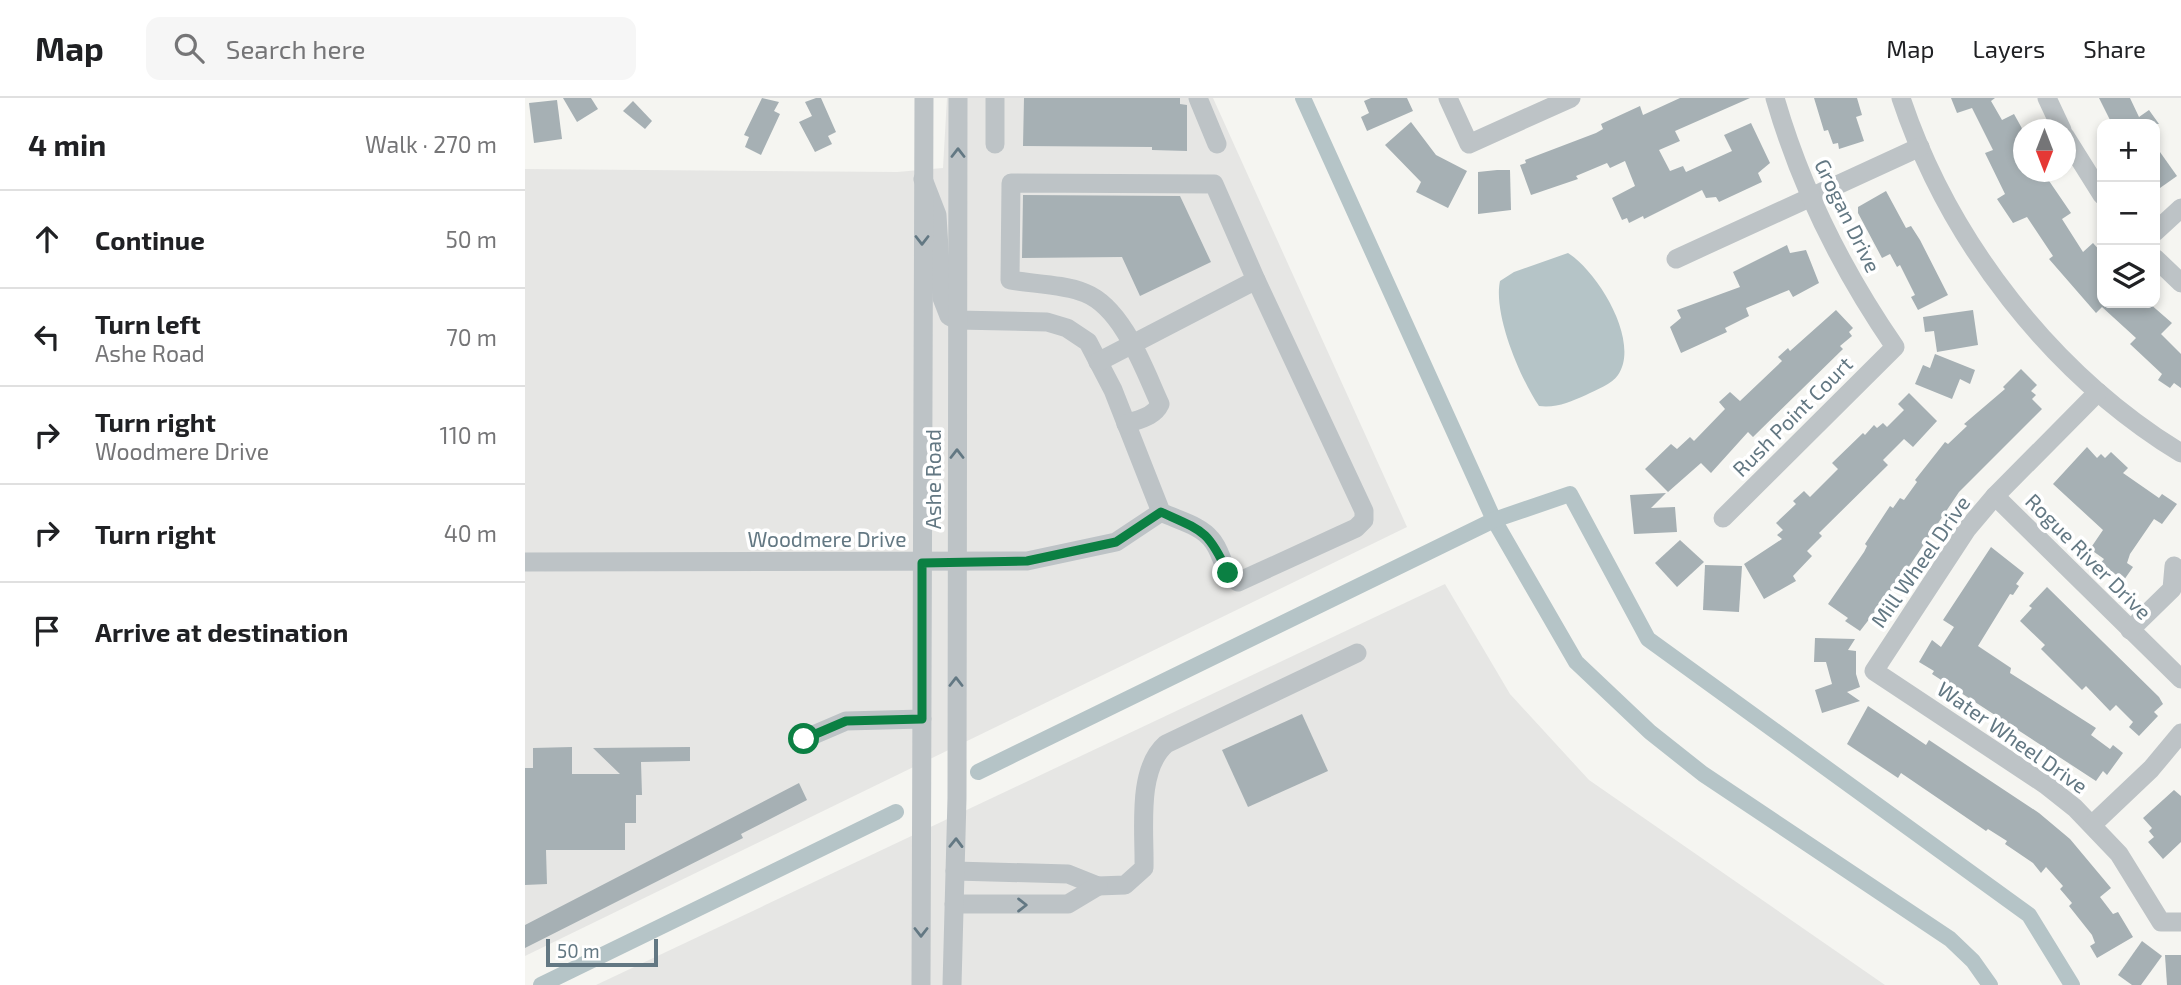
<!DOCTYPE html>
<html lang="en">
<head>
<meta charset="utf-8">
<style>
  :root { --surface:#fff; --page:#f6f6f6; --text:#202124; --muted:#757577; --line:#e0e0e0 }
  body { margin:0; font-family:"Exo 2",sans-serif; background:var(--page); color:var(--text) }
  .controls { position:absolute; right:21px; top:21px; display:grid; overflow:hidden; border-radius:14px; box-shadow:0 4px 10px #0003 }
  .controls button { width:63px; height:63px; display:grid; place-items:center; padding:0; border:0; border-bottom:2px solid var(--line); background:var(--surface); color:var(--text); font:35px sans-serif }
  .compass { position:absolute; left:1488px; top:21px; width:63px; height:63px; border-radius:50%; background:var(--surface); box-shadow:0 4px 10px #0003; rotate:180deg }
  .scale { position:absolute; left:21px; bottom:18px; width:112px; box-sizing:border-box; padding-left:7px; border:4px solid #637883; border-top:0; font-size:19px; line-height:24px; white-space:nowrap; color:#637883; -webkit-text-stroke:5px #fff; paint-order:stroke }
  .stop { position:absolute; width:21px; height:21px; margin:-16px; border:5px solid #0b8043; border-radius:50%; background:#fff }
  .stop.end { background:#0b8043; border-color:#fff; box-shadow:0 2px 7px #0008 }
  .list { margin:0; padding:0; list-style:none }
  h2 { display:flex; justify-content:space-between; align-items:center; height:91px; margin:0; padding:0 28px; font-size:30px }
  h2 small { font-size:23px; font-weight:400; color:var(--muted) }
  .list li { display:grid; grid-template-columns:46px 1fr auto; gap:21px; align-items:center; box-sizing:border-box; height:98px; padding:0 28px; border-top:2px solid var(--line) }
  .list b { display:block; font-size:26px; white-space:nowrap }
  .list p { margin:0; font-size:23px; white-space:nowrap; color:var(--muted) }
  .list em { font-size:23px; font-style:normal; color:var(--muted) }
  .icon { flex:none; width:38px; height:38px; fill:none; stroke:currentColor; stroke-width:2; stroke-linecap:round; stroke-linejoin:round }
  .map { position:relative; flex:none; width:1656px; height:887px; overflow:hidden }
  header { display:flex; align-items:center; gap:42px; box-sizing:border-box; height:98px; padding:0 35px; background:var(--surface); border-bottom:2px solid var(--line) }
  header strong { font-size:33px }
  nav { display:flex; gap:38px; margin-inline-start:auto; font-size:24px }
  .search { width:490px; height:63px; background:var(--page); display:flex; align-items:center; gap:18px; box-sizing:border-box; padding:0 24px; border-radius:14px; color:var(--muted); font-size:26px }
  main { display:flex }
  aside { flex:1; background:var(--surface) }
  .map>svg:first-child { display:block }
  .built { fill:#e6e6e4 }
  .water { fill:#b5c4c7 }
  .lines { fill:none; stroke-linecap:round; stroke-linejoin:round }
  .canal { stroke:#b5c4c7; stroke-width:16 }
  .building { fill:#a6b0b4 }
  .minor { stroke:#bdc3c6; stroke-width:19 }
  .oneway { stroke:#637883 }
  .route { stroke:#0b8043; stroke-width:9 }
  .labels { text-anchor:middle; stroke-width:7; stroke-linejoin:round; paint-order:stroke }
  .street-label { font-size:21px; fill:#637883; stroke:#fff }
</style>
</head>
<body>
<header>
<strong>Map</strong>
<div class="search"><svg class="icon" aria-label="search" viewBox="0 0 24 24"><circle cx="10" cy="10" r="6"/><path d="M15 15l6 6"/></svg>Search here</div>
<nav><a>Map</a><a>Layers</a><a>Share</a></nav>
</header>
<main>
<aside>
<h2>4 min<small>Walk · 270 m</small></h2>
<ul class="list">
<li><svg class="icon" aria-label="ahead" viewBox="0 0 24 24"><path d="M12 20V5M6 11l6-6 6 6"/></svg><div><b>Continue</b></div><em>50 m</em></li>
<li><svg class="icon" aria-label="left" viewBox="0 0 24 24"><path d="M17 20v-9H6M10 6l-5 5 5 5"/></svg><div><b>Turn left</b><p>Ashe Road</p></div><em>70 m</em></li>
<li><svg class="icon" aria-label="right" viewBox="0 0 24 24"><path d="M7 20v-9h11M14 6l5 5-5 5"/></svg><div><b>Turn right</b><p>Woodmere Drive</p></div><em>110 m</em></li>
<li><svg class="icon" aria-label="right" viewBox="0 0 24 24"><path d="M7 20v-9h11M14 6l5 5-5 5"/></svg><div><b>Turn right</b></div><em>40 m</em></li>
<li><svg class="icon" aria-label="arrive" viewBox="0 0 24 24"><path d="M6 21V4h12l-3 4 3 4H6"/></svg><div><b>Arrive at destination</b></div></li>
</ul>
</aside>
<div class="map">
<svg width="1656" height="887" viewBox="0 0 1656 887">
  <rect width="100%" height="100%" fill="#f5f5f1"/>
  <!-- built -->
  <g class="built">
    <path d="M422,0H688L882,429L0,858V71L372,74L418,70Z"/>
    <path d="M920,486L985,596L1064,682L1360,887H71Z"/>
  </g>
  <!-- water -->
  <path class="water" d="M1043,155C1072,173 1116,243 1093,277C1087,286 1071,292 1061,297C1045,304 1032,310 1014,308C995,280 968,216 975,183L989,174Z"/>
  <g class="lines">
    <!-- canal -->
    <g class="canal">
      <path d="M778,0L969,422L1051,564L1125,634L1178,676L1425,841L1448,863L1465,887"/>
      <path d="M453,674L969,422L1045,396L1123,541L1504,817L1547,887"/>
      <path d="M16,887L371,714"/>
    </g>
  </g>
  <!-- building -->
  <g class="building">
    <path d="M38,0H66L73,11L52,24Z"/>
    <path d="M237,0L254,4L249,13L255,16L236,57L220,49L224,39L219,37Z"/>
    <path d="M291,0H296L311,34L303,38L307,46L290,54L274,24L287,18L280,4Z"/>
    <path d="M499,0H655V6L662,7V53L627,52V49L498,48Z"/>
    <path d="M846,0H882L888,13L842,33L836,19L844,15L839,3Z"/>
    <path d="M1155,0H1225L1150,33L1155,43L1134,52L1145,73L1158,68L1161,74L1207,53L1199,37L1226,25L1245,65L1233,75L1237,84L1194,104L1191,99L1181,100L1177,92L1119,121L1118,118L1104,125L1102,120L1097,122L1087,100L1110,88L1100,63L1085,70L1082,65L1051,78L1053,81L1006,97L995,67L1001,65L1000,62L1071,35L1078,31L1076,26L1115,8L1118,17Z"/>
    <path d="M1289,0H1332L1337,17L1331,19L1339,43L1314,51L1313,45L1308,46L1303,32L1299,33Z"/>
    <path d="M1426,0H1470L1466,3L1477,22L1489,16L1499,34V74H1518L1546,115L1537,121L1558,154L1568,145L1577,155V205H1624L1647,225L1636,236L1656,256V290L1649,285L1645,290L1633,282L1637,276L1605,246L1611,240L1577,209L1571,215L1524,161L1528,158L1502,119L1488,125L1472,101L1480,96L1460,55L1468,52L1447,10L1432,15Z"/>
    <path d="M1574,0H1605L1614,19L1624,12L1634,26H1587Z"/>
    <path d="M32,2L37,41L9,45L4,5Z"/>
    <path d="M108,3L127,23L120,31L98,13Z"/>
    <path d="M886,24L911,57L942,73L923,110L891,94L896,84L860,47Z"/>
    <path d="M1630,47L1652,78L1635,90L1630,83Z"/>
    <path d="M972,72H985L986,112L953,116V74Z"/>
    <path d="M1361,93L1381,130L1386,128L1395,142L1423,197L1393,212L1386,199L1390,197L1375,167L1372,169L1365,156L1357,160L1333,115V109Z"/>
    <path d="M498,97L655,98L686,164L615,198L597,159L497,160Z"/>
    <path d="M1262,147L1265,155L1281,152L1294,185L1268,199L1264,192L1221,210L1224,218L1200,230L1202,234L1156,255L1145,229L1156,220L1152,212L1215,189L1208,174Z"/>
    <path d="M1311,212L1328,230L1324,234L1327,238L1315,248L1318,251L1228,339L1223,334L1186,375L1176,365L1143,394L1120,371L1146,346L1152,351L1165,339L1169,343L1200,311L1194,304L1205,294L1215,303L1257,263L1253,259L1263,250L1265,253Z"/>
    <path d="M1448,212L1453,247L1412,254L1409,233L1400,234L1398,219Z"/>
    <path d="M1410,256L1450,272L1445,286L1435,281L1427,301L1390,286L1398,267L1405,270Z"/>
    <path d="M1496,271L1512,287L1506,293L1511,297L1507,301L1517,311L1434,394L1377,479L1335,533L1320,523L1323,520L1303,506L1339,454L1342,448L1340,446L1365,408L1368,410L1375,400L1379,402L1392,384L1390,382L1420,344L1423,346L1442,328L1439,326L1480,291L1478,289Z"/>
    <path d="M1384,295L1412,323L1388,349L1379,341L1358,362L1363,367L1294,435L1297,438L1282,453L1287,458L1268,478L1271,483L1239,501L1219,466L1257,441L1252,437L1258,432L1251,425L1271,406L1268,403L1279,393L1285,399L1313,371L1307,365L1338,335L1340,337L1349,327L1352,330L1358,325L1362,329L1379,312L1373,306Z"/>
    <path d="M1562,349L1572,360L1576,356L1580,360L1586,354L1603,370L1598,375L1634,400L1637,396L1652,406L1637,426L1629,421L1605,456L1602,465L1608,469L1599,482L1575,466L1579,461L1565,451L1578,432L1528,386Z"/>
    <path d="M1141,395L1126,410L1150,409L1152,434L1109,436L1105,397Z"/>
    <path d="M1155,442L1179,464L1152,489L1130,465Z"/>
    <path d="M1466,449L1499,475L1491,486L1494,488L1488,497L1485,496L1453,548L1486,570L1485,575L1571,630L1566,637L1585,651L1588,647L1598,655L1582,677L1578,673L1571,683L1407,576L1409,573L1394,564L1407,542L1416,549L1429,529L1418,522Z"/>
    <path d="M1180,467L1217,468L1214,514L1178,512Z"/>
    <path d="M1522,489L1634,599L1638,606L1629,614L1633,618L1614,638L1604,629L1608,624L1591,607L1585,613L1561,588L1557,592L1516,551L1520,547L1495,523L1507,510L1504,508Z"/>
    <path d="M1290,540L1330,541L1323,552L1331,553V576L1335,589L1322,594L1335,603L1297,615L1290,592L1307,586L1301,564H1289Z"/>
    <path d="M1343,608L1401,647L1404,642L1446,670L1514,715L1545,741L1586,790L1575,799L1588,816L1593,814L1608,839L1572,860L1565,848L1570,845L1567,837L1544,808L1547,805L1535,791L1538,788L1521,769L1516,775L1508,765L1480,746L1482,743L1463,731L1461,733L1376,675L1373,680L1322,646Z"/>
    <path d="M777,616L803,673L723,709L697,652Z"/>
    <path d="M47,649V676H95L68,650L165,649V663L116,664L117,697H111V725H100V752H21L22,786L0,787V670H8V650Z"/>
    <path d="M274,685L282,702L216,736L218,740L0,850V827Z"/>
    <path d="M1649,692L1656,698V744L1638,761L1623,744L1629,739L1624,733L1627,730L1618,720Z"/>
    <path d="M1617,843L1637,858L1616,887H1607L1593,877Z"/>
    <path d="M1640,857H1656V887H1642Z"/>
  </g>
  <g class="lines">
    <!-- minor -->
    <g class="minor">
      <path d="M673,0L692,46"/>
      <path d="M923,0L944,46L1046,0"/>
      <path d="M1376,0C1424,144 1527,276 1656,355"/>
      <path d="M1522,0L1537,32"/>
      <path d="M1540,38L1577,97"/>
      <path d="M470,46V0"/>
      <path d="M398,81L412,117L417,200L424,218L432,222L522,224L542,230L563,244L588,292L636,414C652,422 675,427 686,441C698,454 697,475 713,484L831,430L839,422V413L731,182"/>
      <path d="M1630,134L1656,110"/>
      <path d="M1630,160L1656,185"/>
      <path d="M1151,161L1395,49"/>
      <path d="M573,264L731,182L689,86L486,85L485,182C508,186 538,186 560,195C598,210 619,271 635,306C629,319 614,321 601,326"/>
      <path d="M1573,294L1470,398L1442,431L1349,573L1521,687L1550,710L1594,756L1636,824H1656"/>
      <path d="M1470,398L1656,581"/>
      <path d="M1198,420L1370,249C1317,172 1276,90 1250,0"/>
      <path d="M0,464L502,463L591,444L636,414"/>
      <path d="M1605,532L1647,491L1649,468"/>
      <path d="M279,641L321,623L397,621"/>
      <path d="M1568,726L1626,671L1656,635"/>
      <path d="M430,773L543,776L573,788L600,787L619,770C620,734 611,672 641,646L832,555"/>
      <path d="M429,806H543L573,788"/>
      <path d="M396,887L399,0"/>
      <path d="M427,887L432,700L433,0"/>
    </g>
  </g>
  <!-- one-way arrows -->
  <defs><path id="oneway-chevron" d="M-2-3.5L2.5 0L-2 3.5" fill="none" stroke-width="1.6" stroke-linecap="round" stroke-linejoin="round" transform="scale(1.75)"/></defs>
  <g class="oneway">
    <use href="#oneway-chevron" transform="translate(433 55) rotate(-90)"/>
    <use href="#oneway-chevron" transform="translate(397 142) rotate(90)"/>
    <use href="#oneway-chevron" transform="translate(432 356) rotate(-90)"/>
    <use href="#oneway-chevron" transform="translate(431 584) rotate(-90)"/>
    <use href="#oneway-chevron" transform="translate(431 745) rotate(-89)"/>
    <use href="#oneway-chevron" transform="translate(497 807)"/>
    <use href="#oneway-chevron" transform="translate(396 834) rotate(90)"/>
  </g>
  <g class="lines">
    <!-- route -->
    <path class="route" d="M279,641L321,623L397,621V465L502,463L591,444L636,414C678,433 683,432 703,475"/>
  </g>
  <g class="labels">
    <!-- street labels -->
    <g class="street-label">
      <text transform="translate(1322 118) rotate(64)" y="7">Grogan Drive</text>
      <text transform="translate(1268 319) rotate(-45)" y="7">Rush Point Court</text>
      <text transform="translate(409 381) rotate(-90)" y="7">Ashe Road</text>
      <text x="302" y="449">Woodmere Drive</text>
      <text transform="translate(1563 459) rotate(45)" y="7">Rogue River Drive</text>
      <text transform="translate(1396 464) rotate(-55)" y="7">Mill Wheel Drive</text>
      <text transform="translate(1487 640) rotate(35)" y="7">Water Wheel Drive</text>
    </g>
  </g>
</svg>
<div class="controls">
<button>+</button>
<button>−</button>
<button><svg class="icon" aria-label="layers" viewBox="0 0 24 24"><path d="M12 4l9 5-9 5-9-5zM3 14l9 5 9-5"/></svg></button>
</div>
<svg class="compass" viewBox="-18 -18 36 36"><path d="M0-13l5 13h-10z" fill="#e53935"/><path d="M0 13l5-13h-10z" fill="#757577"/></svg>
<div class="scale">50 m</div>
<div class="stop" style="left:279px;top:641px"></div>
<div class="stop end" style="left:703px;top:475px"></div>
</div>
</main>
</body>
</html>
